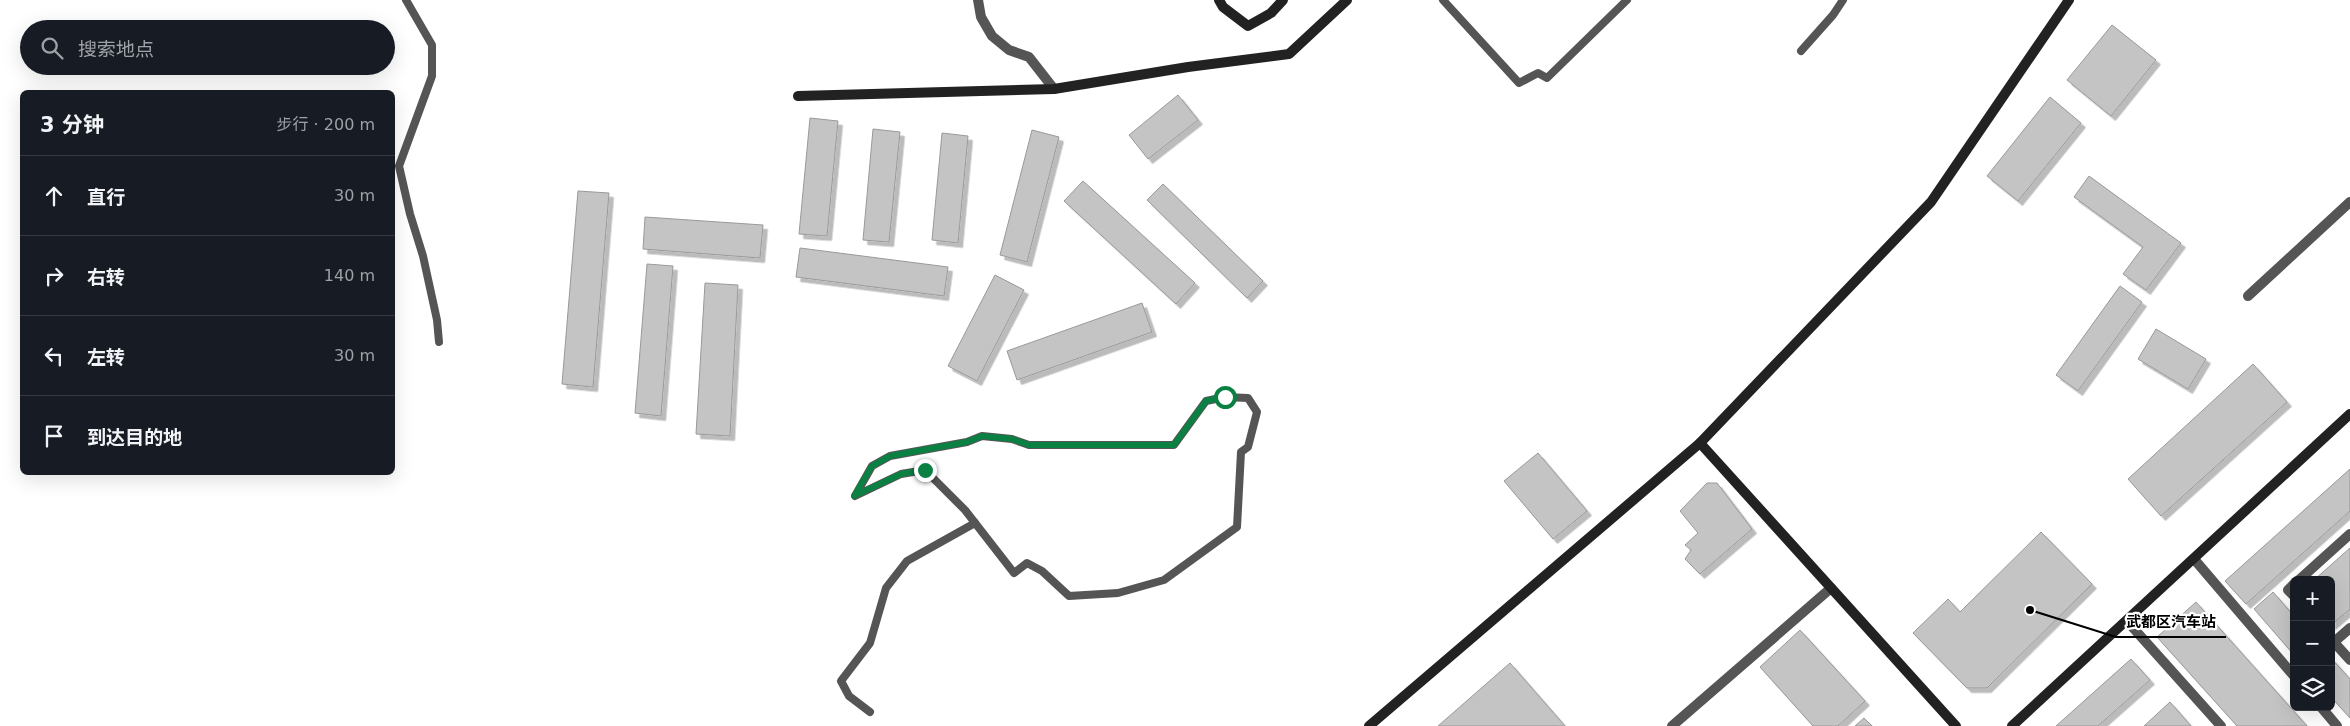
<!DOCTYPE html>
<html lang="zh">
<head>
<meta charset="utf-8">
<style>
  :root { --surface:#171b24; --page:#242831; --text:#f1f3f6; --muted:#9ea1a6; --line:#363941 }
  body { margin:0; font-family:"DejaVu Sans","Noto Sans SC",sans-serif; background:var(--page); color:var(--text) }
  .controls { position:absolute; right:15px; bottom:15px; display:grid; overflow:hidden; border-radius:8px; box-shadow:0 5px 20px #0002 }
  .controls button { width:45px; height:45px; display:grid; place-items:center; padding:0; border:0; border-bottom:1px solid var(--line); background:var(--surface); color:var(--text); font:25px sans-serif }
  .stop { position:absolute; width:15px; height:15px; margin:-11px; border:4px solid #0b8043; border-radius:50%; background:#fff }
  .stop.end { background:#0b8043; border-color:#fff; box-shadow:0 1px 5px #0008 }
  .list { margin:0; padding:0; list-style:none }
  h2 { display:flex; justify-content:space-between; align-items:center; height:65px; margin:0; padding:0 20px; font-size:21px }
  h2 small { font-size:16px; font-weight:400; color:var(--muted) }
  .list li { display:grid; grid-template-columns:32px 1fr auto; gap:15px; align-items:center; box-sizing:border-box; height:80px; padding:0 20px; border-top:1px solid var(--line) }
  .list b { display:block; font-size:19px; white-space:nowrap }
  .list em { font-size:16px; font-style:normal; color:var(--muted) }
  .icon { flex:none; width:28px; height:28px; fill:none; stroke:currentColor; stroke-width:2; stroke-linecap:round; stroke-linejoin:round }
  .map { position:relative; flex:none; width:2350px; height:726px; overflow:hidden }
  .search { position:absolute; background:var(--surface); box-shadow:0 5px 20px #0002; left:20px; top:20px; width:375px; height:55px; display:flex; align-items:center; gap:12px; box-sizing:border-box; padding:0 18px; border-radius:28px; color:var(--muted); font-size:19px }
  .panel { position:absolute; background:var(--surface); box-shadow:0 5px 20px #0002; left:20px; top:90px; width:375px; height:385px; border-radius:8px }
  .map>svg:first-child { display:block }
  .building { fill:#c4c4c4; stroke:#999; filter:url(#shadow) }
  .lines { fill:none; stroke-linecap:round; stroke-linejoin:round }
  .lane { stroke:#555; stroke-width:8 }
  .street { stroke:#555; stroke-width:10 }
  .secondary { stroke:#222; stroke-width:10 }
  .route { stroke:#0b8043; stroke-width:6 }
  .leader { fill:none; stroke:#000; stroke-width:2 }
  .callout-dot { fill:#000; stroke:#fff; stroke-width:2 }
  .callout-label { font-size:15px; text-anchor:middle; font-weight:bold; fill:#000; stroke:#fff; stroke-width:4.5; stroke-linejoin:round; paint-order:stroke }
</style>
</head>
<body>
<div class="map">
<svg width="2350" height="726" viewBox="0 0 2350 726">
  <defs>
    <filter id="shadow"><feDropShadow dx="4.5" dy="4.5" stdDeviation="0" flood-color="#0004"/></filter>
  </defs>
  <rect width="100%" height="100%" fill="#fff"/>
  <!-- building -->
  <g class="building">
    <path d="M2112,25L2156,60L2111,116L2067,80Z"/>
    <path d="M1178,95L1198,120L1148,159L1129,135Z"/>
    <path d="M2050,97L2081,123L2018,201L1987,176Z"/>
    <path d="M810,118L838,121L827,236L799,234Z"/>
    <path d="M873,129L900,132L889,242L863,240Z"/>
    <path d="M1032,130L1059,137L1027,262L1000,255Z"/>
    <path d="M942,133L968,136L958,243L932,240Z"/>
    <path d="M2089,176L2181,243L2146,290L2123,274L2143,247L2074,197Z"/>
    <path d="M1083,181L1195,283L1176,304L1064,201Z"/>
    <path d="M1163,184L1263,281L1247,298L1147,200Z"/>
    <path d="M578,191L609,193L593,387L562,384Z"/>
    <path d="M645,217L763,225L760,258L643,249Z"/>
    <path d="M800,248L948,267L944,296L796,277Z"/>
    <path d="M647,264L673,266L661,416L635,413Z"/>
    <path d="M995,275L1024,290L977,381L948,366Z"/>
    <path d="M705,283L738,285L730,436L696,434Z"/>
    <path d="M2120,286L2142,302L2078,391L2056,375Z"/>
    <path d="M1142,303L1152,332L1017,380L1007,351Z"/>
    <path d="M2156,329L2206,359L2188,389L2138,359Z"/>
    <path d="M2253,364L2287,402L2161,516L2128,479Z"/>
    <path d="M1538,453L1587,511L1553,539L1504,481Z"/>
    <path d="M2350,469V511L2246,604L2225,581Z"/>
    <path d="M1707,483H1717L1752,529L1700,574L1685,559L1691,550L1685,545L1698,533L1680,511Z"/>
    <path d="M2041,532L2092,584L1987,688H1967L1913,633L1948,599L1960,612Z"/>
    <path d="M2350,548V609L2331,625V580H2314Z"/>
    <path d="M2273,592L2294,616V655L2254,609Z"/>
    <path d="M2196,602L2307,726H2237L2157,637Z"/>
    <path d="M1800,630L1865,701L1838,726H1813L1760,667Z"/>
    <path d="M2331,658L2350,679V718L2331,697Z"/>
    <path d="M2131,659L2150,680L2098,726H2056Z"/>
    <path d="M1510,663L1565,726H1438Z"/>
    <path d="M2170,702L2191,726H2144Z"/>
    <path d="M1864,718L1872,726H1855Z"/>
  </g>
  <g class="lines">
    <!-- lane -->
    <g class="lane">
      <path d="M406,0L432,45V76L399,166L410,214L423,256L437,320L439,342"/>
      <path d="M1443,0L1519,83L1538,73L1547,78L1627,0"/>
      <path d="M1801,51L1833,15L1843,0"/>
      <path d="M1225,397L1248,398L1257,412L1248,447L1241,452L1237,527L1164,580L1118,593L1069,596L1042,571L1027,563L1014,573L965,510L925,470L901,474L855,496L872,466L890,456L967,442L982,436L1012,439L1029,445H1174L1206,401Z"/>
      <path d="M870,712L849,696L841,681L870,643L886,588L907,561L975,523"/>
    </g>
    <!-- street -->
    <g class="street">
      <path d="M978,0L981,17L992,36L1009,50L1029,57L1054,89"/>
      <path d="M2248,296L2350,202"/>
      <path d="M2194,559L2294,676"/>
      <path d="M2299,580L2350,534"/>
      <path d="M2294,584L2288,590L2294,596"/>
      <path d="M2127,621L2221,726"/>
      <path d="M2331,639L2350,660"/>
      <path d="M2334,642L2350,628"/>
      <path d="M2321,707L2337,726"/>
      <path d="M1672,726L1831,588"/>
    </g>
    <!-- secondary -->
    <g class="secondary">
      <path d="M1219,0L1223,7L1248,26L1271,13L1283,0"/>
      <path d="M798,96L1054,89L1188,67L1289,54L1347,0"/>
      <path d="M1700,443L1956,726"/>
      <path d="M1369,726L1700,443L1931,202L2069,0"/>
      <path d="M2012,726L2350,414"/>
    </g>
  </g>
  <g class="lines">
    <!-- route -->
    <path class="route" d="M925,470L901,474L854,496L872,466L890,456L967,442L982,436L1012,439L1029,445H1174L1206,401L1225,397"/>
  </g>
  <!-- callouts -->
  <path class="leader" d="M2030 610L2116 637H2226"/>
  <circle class="callout-dot" cx="2030" cy="610" r="5"/>
  <g class="callout-label">
    <text x="2171" y="627">武都区汽车站</text>
  </g>
</svg>
<div class="controls">
<button>+</button>
<button>−</button>
<button><svg class="icon" aria-label="layers" viewBox="0 0 24 24"><path d="M12 4l9 5-9 5-9-5zM3 14l9 5 9-5"/></svg></button>
</div>
<div class="stop" style="left:1225px;top:397px"></div>
<div class="stop end" style="left:925px;top:470px"></div>
<div class="search"><svg class="icon" aria-label="search" viewBox="0 0 24 24"><circle cx="10" cy="10" r="6"/><path d="M15 15l6 6"/></svg>搜索地点</div>
<section class="panel">
<h2>3 分钟<small>步行 · 200 m</small></h2>
<ul class="list">
<li><svg class="icon" aria-label="ahead" viewBox="0 0 24 24"><path d="M12 20V5M6 11l6-6 6 6"/></svg><div><b>直行</b></div><em>30 m</em></li>
<li><svg class="icon" aria-label="right" viewBox="0 0 24 24"><path d="M7 20v-9h11M14 6l5 5-5 5"/></svg><div><b>右转</b></div><em>140 m</em></li>
<li><svg class="icon" aria-label="left" viewBox="0 0 24 24"><path d="M17 20v-9H6M10 6l-5 5 5 5"/></svg><div><b>左转</b></div><em>30 m</em></li>
<li><svg class="icon" aria-label="arrive" viewBox="0 0 24 24"><path d="M6 21V4h12l-3 4 3 4H6"/></svg><div><b>到达目的地</b></div></li>
</ul>
</section>
</div>
</body>
</html>
